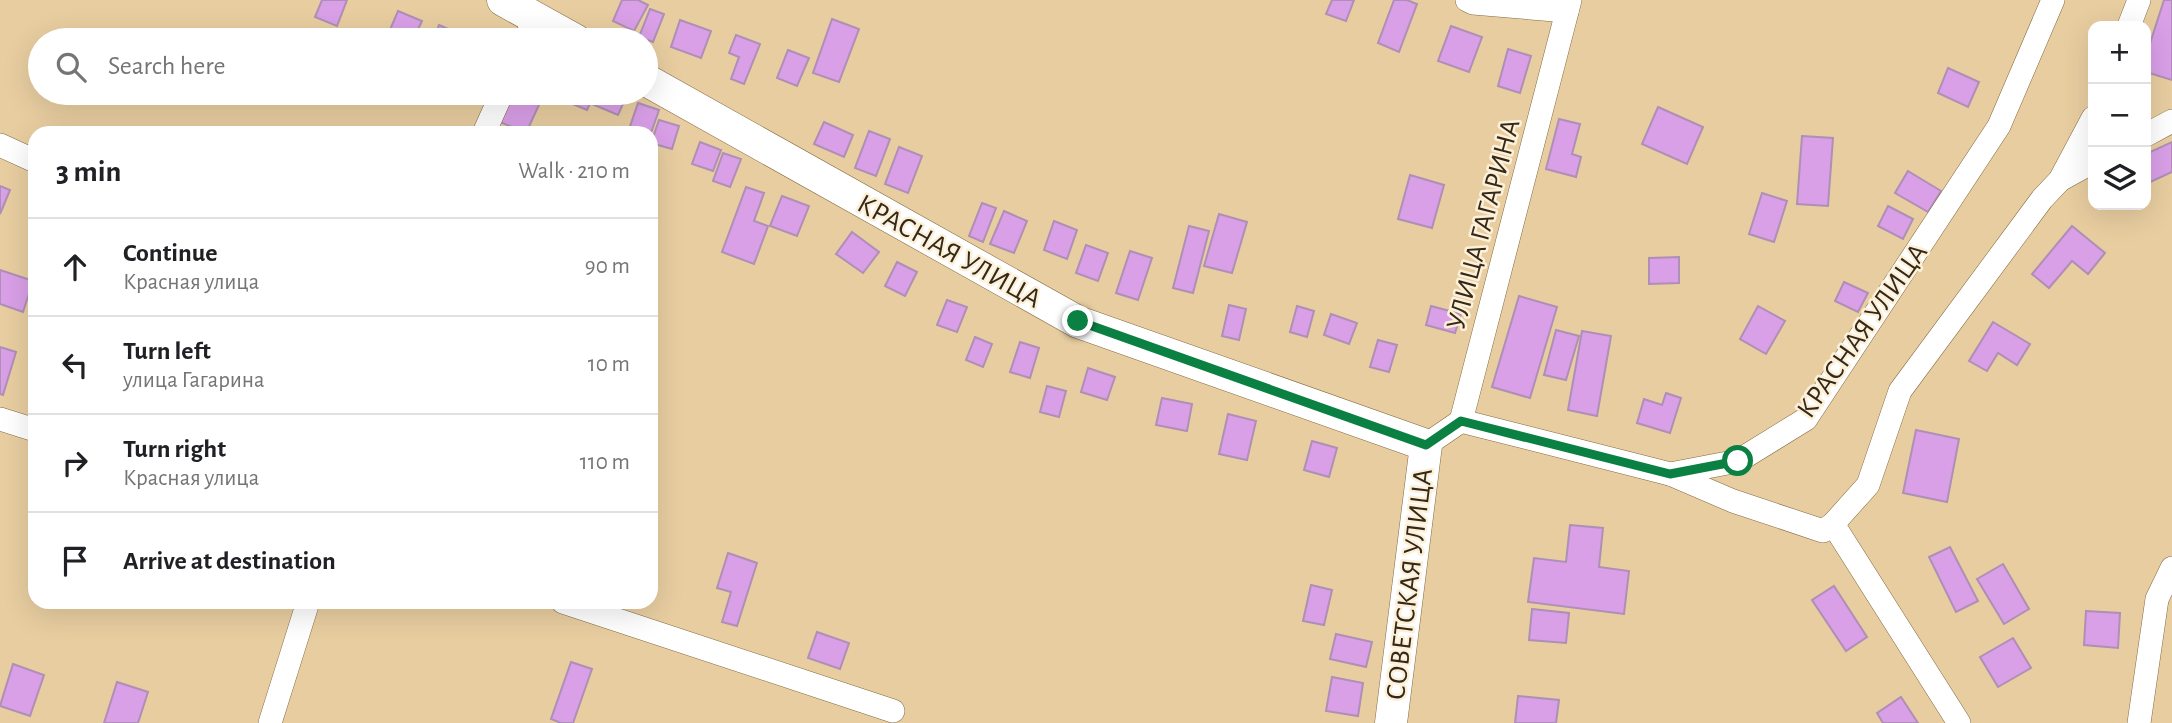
<!DOCTYPE html>
<html lang="en">
<head>
<meta charset="utf-8">
<style>
  :root { --surface:#fff; --page:#f6f6f6; --text:#202124; --muted:#757577; --line:#e0e0e0 }
  body { margin:0; font-family:"Alegreya Sans",sans-serif; background:var(--page); color:var(--text) }
  .controls { position:absolute; right:21px; top:21px; display:grid; overflow:hidden; border-radius:14px; box-shadow:0 7px 28px #0002 }
  .controls button { width:63px; height:63px; display:grid; place-items:center; padding:0; border:0; border-bottom:2px solid var(--line); background:var(--surface); color:var(--text); font:35px sans-serif }
  .stop { position:absolute; width:21px; height:21px; margin:-16px; border:5px solid #0b8043; border-radius:50%; background:#fff }
  .stop.end { background:#0b8043; border-color:#fff; box-shadow:0 2px 7px #0008 }
  .list { margin:0; padding:0; list-style:none }
  h2 { display:flex; justify-content:space-between; align-items:center; height:91px; margin:0; padding:0 28px; font-size:30px }
  h2 small { font-size:23px; font-weight:400; color:var(--muted) }
  .list li { display:grid; grid-template-columns:46px 1fr auto; gap:21px; align-items:center; box-sizing:border-box; height:98px; padding:0 28px; border-top:2px solid var(--line) }
  .list b { display:block; font-size:26px; white-space:nowrap }
  .list p { margin:0; font-size:23px; white-space:nowrap; color:var(--muted) }
  .list em { font-size:23px; font-style:normal; color:var(--muted) }
  .icon { flex:none; width:38px; height:38px; fill:none; stroke:currentColor; stroke-width:2; stroke-linecap:round; stroke-linejoin:round }
  .map { position:relative; flex:none; width:2172px; height:723px; overflow:hidden }
  .search { position:absolute; background:var(--surface); box-shadow:0 7px 28px #0002; left:28px; top:28px; width:630px; height:77px; display:flex; align-items:center; gap:18px; box-sizing:border-box; padding:0 24px; border-radius:38px; color:var(--muted); font-size:26px }
  .panel { position:absolute; background:var(--surface); box-shadow:0 7px 28px #0002; left:28px; top:126px; width:630px; height:483px; border-radius:21px }
  .map>svg:first-child { display:block }
  .building { fill:#d99fe7; stroke:#ae8fb5; stroke-width:2 }
  .lines { fill:none; stroke-linecap:round; stroke-linejoin:round }
  .street-casing { stroke:#826a41; stroke-width:24 }
  .secondary-casing { stroke:#826a41; stroke-width:33 }
  .street { stroke:#fff; stroke-width:23 }
  .secondary { stroke:#fff; stroke-width:32 }
  .route { stroke:#0b8043; stroke-width:9 }
  .labels { text-anchor:middle; stroke-width:5; stroke-linejoin:round; paint-order:stroke }
  .street-label { font-size:28px; fill:#342918; stroke:#fdf0d9 }
</style>
</head>
<body>
<div class="map">
<svg width="2172" height="723" viewBox="0 0 2172 723">
  <rect width="100%" height="100%" fill="#e8cda0"/>
  <!-- building -->
  <g class="building">
    <path d="M322,0H347L337,26L315,17Z"/>
    <path d="M622,0H638L648,5L634,31L613,21Z"/>
    <path d="M1332,0H1354L1346,21L1326,14Z"/>
    <path d="M1394,0H1407L1417,4L1399,52L1378,43Z"/>
    <path d="M2164,0H2172V80L2146,72V56Z"/>
    <path d="M650,9L664,14L653,42L639,37Z"/>
    <path d="M398,11L422,21L413,40L386,39Z"/>
    <path d="M832,19L859,29L839,82L813,73Z"/>
    <path d="M680,20L711,31L701,58L671,47Z"/>
    <path d="M439,25L464,36L462,40H433Z"/>
    <path d="M1451,26L1482,37L1469,72L1438,61Z"/>
    <path d="M736,35L760,44L744,84L731,79L739,57L729,53Z"/>
    <path d="M1508,49L1531,56L1520,93L1498,86Z"/>
    <path d="M788,50L809,58L797,86L777,78Z"/>
    <path d="M1948,68L1979,82L1968,107L1938,93Z"/>
    <path d="M514,93L544,94L526,133L500,122Z"/>
    <path d="M561,93H595L587,110L558,98Z"/>
    <path d="M597,93H615L626,97L618,115L592,104Z"/>
    <path d="M638,103L659,110L651,133L628,132Z"/>
    <path d="M1658,107L1703,127L1687,164L1642,144Z"/>
    <path d="M1559,119L1580,124L1572,154L1581,157L1576,177L1546,169Z"/>
    <path d="M659,120L679,126L672,149L651,143Z"/>
    <path d="M824,122L853,135L844,157L814,144Z"/>
    <path d="M869,131L890,139L876,176L855,168Z"/>
    <path d="M1802,136L1833,138L1828,206L1797,204Z"/>
    <path d="M700,142L721,150L713,171L692,164Z"/>
    <path d="M2172,142V172L2146,184V154Z"/>
    <path d="M899,147L922,156L908,193L885,184Z"/>
    <path d="M723,153L741,159L730,187L713,181Z"/>
    <path d="M1908,171L1941,191L1928,212L1895,193Z"/>
    <path d="M1410,175L1444,185L1432,228L1398,219Z"/>
    <path d="M0,186L10,190L0,214Z"/>
    <path d="M746,187L764,193L754,221L768,226L754,264L722,252Z"/>
    <path d="M1762,193L1787,201L1774,242L1749,234Z"/>
    <path d="M782,196L809,206L797,236L770,226Z"/>
    <path d="M982,203L996,208L983,242L969,236Z"/>
    <path d="M1888,206L1913,219L1903,239L1878,226Z"/>
    <path d="M1004,211L1027,221L1014,253L990,244Z"/>
    <path d="M1219,214L1247,222L1232,273L1204,266Z"/>
    <path d="M1054,221L1077,230L1067,259L1044,250Z"/>
    <path d="M1189,226L1209,231L1193,293L1173,288Z"/>
    <path d="M2072,226L2105,253L2088,274L2072,261L2049,288L2032,274Z"/>
    <path d="M852,232L879,252L863,273L836,254Z"/>
    <path d="M1086,245L1108,253L1098,281L1076,273Z"/>
    <path d="M1130,251L1152,258L1138,300L1116,293Z"/>
    <path d="M1679,257V283L1649,284V258Z"/>
    <path d="M897,262L917,272L905,296L885,286Z"/>
    <path d="M0,270L33,281L23,312L0,304Z"/>
    <path d="M1844,282L1868,293L1858,312L1835,301Z"/>
    <path d="M1519,296L1557,307L1530,398L1492,387Z"/>
    <path d="M947,300L967,307L957,332L937,325Z"/>
    <path d="M1229,305L1246,309L1239,340L1222,336Z"/>
    <path d="M1297,306L1314,311L1307,337L1290,332Z"/>
    <path d="M1431,306L1461,314L1455,333L1426,325Z"/>
    <path d="M1758,306L1785,321L1766,354L1740,339Z"/>
    <path d="M1331,314L1357,323L1349,344L1324,335Z"/>
    <path d="M1993,322L2030,344L2017,365L1998,353L1987,371L1969,361Z"/>
    <path d="M1556,330L1579,336L1566,380L1544,375Z"/>
    <path d="M1582,331L1611,336L1597,416L1568,410Z"/>
    <path d="M975,337L992,344L983,367L966,360Z"/>
    <path d="M1378,340L1397,345L1389,372L1370,367Z"/>
    <path d="M1020,342L1039,348L1030,378L1010,372Z"/>
    <path d="M0,347L16,352L3,395L0,394Z"/>
    <path d="M1088,368L1115,377L1107,400L1081,392Z"/>
    <path d="M1047,386L1066,391L1059,417L1040,412Z"/>
    <path d="M1666,393L1681,398L1670,433L1637,423L1644,399L1662,405Z"/>
    <path d="M1162,398L1192,404L1187,431L1156,425Z"/>
    <path d="M1228,414L1256,421L1247,460L1219,454Z"/>
    <path d="M1916,430L1959,439L1947,502L1903,493Z"/>
    <path d="M1312,441L1337,448L1329,477L1304,470Z"/>
    <path d="M1570,525L1603,528L1599,567L1629,571L1624,614L1528,602L1534,558L1566,562Z"/>
    <path d="M1950,547L1978,601L1956,612L1929,557Z"/>
    <path d="M728,553L757,563L737,626L722,622L731,592L717,588Z"/>
    <path d="M2003,564L2029,609L2004,624L1977,579Z"/>
    <path d="M1311,585L1332,590L1324,625L1303,621Z"/>
    <path d="M1834,586L1867,637L1846,651L1812,600Z"/>
    <path d="M1532,609L1569,613L1566,643L1529,640Z"/>
    <path d="M2086,611L2120,613L2118,648L2084,645Z"/>
    <path d="M817,632L849,643L840,669L808,658Z"/>
    <path d="M1336,634L1372,642L1366,667L1330,659Z"/>
    <path d="M2013,638L2031,668L1998,687L1980,657Z"/>
    <path d="M571,662L592,669L573,723H561L551,719Z"/>
    <path d="M13,664L44,675L30,716L0,706Z"/>
    <path d="M1332,677L1363,683L1358,716L1326,711Z"/>
    <path d="M117,682L148,692L138,723H104Z"/>
    <path d="M1518,696L1559,700L1556,723H1515Z"/>
    <path d="M1901,697L1918,723H1883L1877,713Z"/>
  </g>
  <g class="lines">
    <defs>
      <g id="street">
        <path d="M1467,0L1473,3L1567,11"/>
        <path d="M2129,26L2139,0"/>
        <path d="M525,40L535,18"/>
        <path d="M484,133L502,93"/>
        <path d="M2146,135L2172,121"/>
        <path d="M0,145L35,161"/>
        <path d="M2060,180L2093,162"/>
        <path d="M0,419L35,430"/>
        <path d="M1461,421L1670,474L1738,461L1806,419L1999,126L2053,0"/>
        <path d="M1426,445L1461,421L1570,0"/>
        <path d="M1670,474L1733,501L1823,531L1833,524"/>
        <path d="M563,602L893,711"/>
        <path d="M270,723L308,602"/>
        <path d="M1959,723L1833,524L1868,485L1900,391L2042,199L2060,180L2093,118"/>
        <path d="M2139,723L2157,599L2172,568"/>
      </g>
      <g id="secondary">
        <path d="M503,0L575,40"/>
        <path d="M646,80L1078,322L1426,445L1391,723"/>
      </g>
    </defs>
    <!-- street casing -->
    <use href="#street" class="street-casing"/>
    <!-- secondary casing -->
    <use href="#secondary" class="secondary-casing"/>
    <!-- street -->
    <use href="#street" class="street"/>
    <!-- secondary -->
    <use href="#secondary" class="secondary"/>
  </g>
  <g class="lines">
    <!-- route -->
    <path class="route" d="M1078,321L1426,445L1461,421L1670,474L1738,461"/>
  </g>
  <g class="labels">
    <!-- street labels -->
    <g class="street-label">
      <text transform="translate(1482 224) rotate(-75)" y="10">УЛИЦА ГАГАРИНА</text>
      <text transform="translate(950 250) rotate(29)" y="10">КРАСНАЯ УЛИЦА</text>
      <text transform="translate(1861 330) rotate(-55)" y="10">КРАСНАЯ УЛИЦА</text>
      <text transform="translate(1408 584) rotate(-83)" y="10">СОВЕТСКАЯ УЛИЦА</text>
    </g>
  </g>
</svg>
<div class="controls">
<button>+</button>
<button>−</button>
<button><svg class="icon" aria-label="layers" viewBox="0 0 24 24"><path d="M12 4l9 5-9 5-9-5zM3 14l9 5 9-5"/></svg></button>
</div>
<div class="stop" style="left:1738px;top:461px"></div>
<div class="stop end" style="left:1078px;top:321px"></div>
<div class="search"><svg class="icon" aria-label="search" viewBox="0 0 24 24"><circle cx="10" cy="10" r="6"/><path d="M15 15l6 6"/></svg>Search here</div>
<section class="panel">
<h2>3 min<small>Walk · 210 m</small></h2>
<ul class="list">
<li><svg class="icon" aria-label="ahead" viewBox="0 0 24 24"><path d="M12 20V5M6 11l6-6 6 6"/></svg><div><b>Continue</b><p>Красная улица</p></div><em>90 m</em></li>
<li><svg class="icon" aria-label="left" viewBox="0 0 24 24"><path d="M17 20v-9H6M10 6l-5 5 5 5"/></svg><div><b>Turn left</b><p>улица Гагарина</p></div><em>10 m</em></li>
<li><svg class="icon" aria-label="right" viewBox="0 0 24 24"><path d="M7 20v-9h11M14 6l5 5-5 5"/></svg><div><b>Turn right</b><p>Красная улица</p></div><em>110 m</em></li>
<li><svg class="icon" aria-label="arrive" viewBox="0 0 24 24"><path d="M6 21V4h12l-3 4 3 4H6"/></svg><div><b>Arrive at destination</b></div></li>
</ul>
</section>
</div>
</body>
</html>
